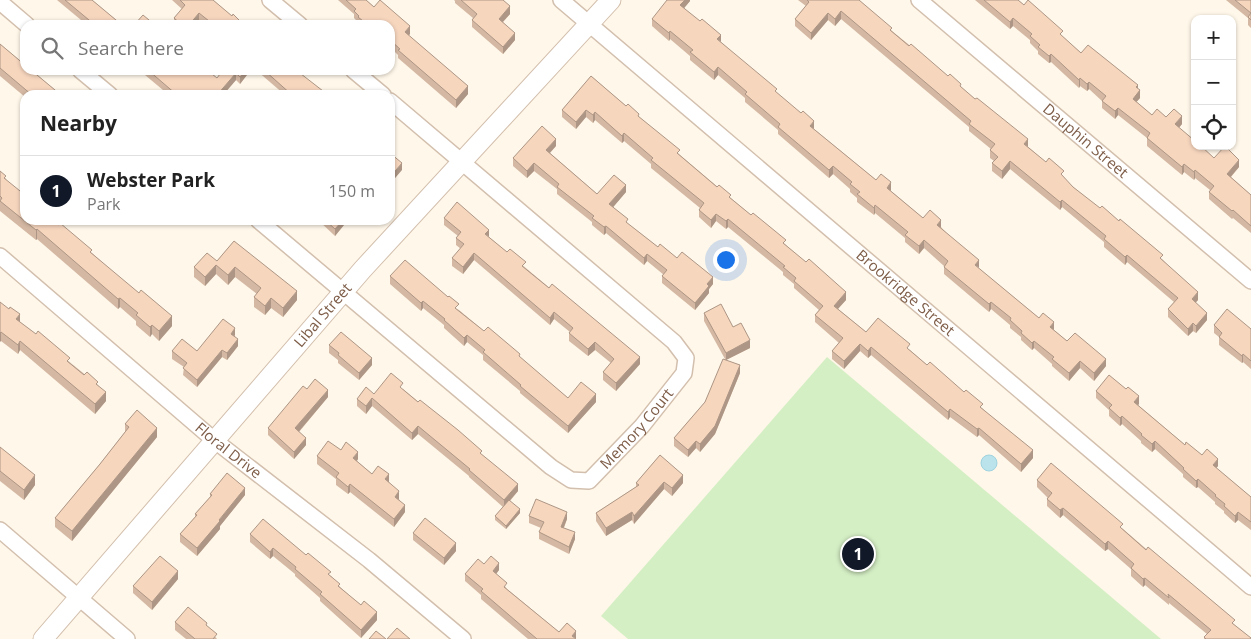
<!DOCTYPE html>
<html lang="en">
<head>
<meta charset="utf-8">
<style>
  :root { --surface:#fff; --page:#f2f2f2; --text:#222; --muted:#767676; --line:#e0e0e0; --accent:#111827 }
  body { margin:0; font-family:"Open Sans",sans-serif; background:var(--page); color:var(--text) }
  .controls { position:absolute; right:15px; top:15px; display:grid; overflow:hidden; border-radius:10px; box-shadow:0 1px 4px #0004 }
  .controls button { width:45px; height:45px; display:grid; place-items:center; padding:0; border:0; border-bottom:1px solid var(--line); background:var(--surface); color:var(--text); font:25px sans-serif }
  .you { position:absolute; left:725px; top:259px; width:18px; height:18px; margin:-12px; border:4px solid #fff; border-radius:50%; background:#1a73e8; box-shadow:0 0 0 8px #1a73e833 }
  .badge { display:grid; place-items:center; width:32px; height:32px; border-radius:50%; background:var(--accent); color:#fff; font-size:16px; font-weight:700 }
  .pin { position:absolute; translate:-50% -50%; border:2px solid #fff; box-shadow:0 1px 5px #0006 }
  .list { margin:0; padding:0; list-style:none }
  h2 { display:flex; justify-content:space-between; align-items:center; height:65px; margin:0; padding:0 20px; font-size:21px }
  h2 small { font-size:16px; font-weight:400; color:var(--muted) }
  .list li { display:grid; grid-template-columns:32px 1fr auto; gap:15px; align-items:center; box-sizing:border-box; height:70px; padding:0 20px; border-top:1px solid var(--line) }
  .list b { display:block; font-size:19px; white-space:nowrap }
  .list p { margin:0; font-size:16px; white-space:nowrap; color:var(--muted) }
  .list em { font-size:16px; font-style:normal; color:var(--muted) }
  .icon { flex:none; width:28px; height:28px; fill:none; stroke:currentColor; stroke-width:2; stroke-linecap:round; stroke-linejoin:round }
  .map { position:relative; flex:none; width:1251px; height:639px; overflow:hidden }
  .search { position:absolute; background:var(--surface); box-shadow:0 1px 4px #0004; left:20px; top:20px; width:375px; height:55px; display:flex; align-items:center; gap:12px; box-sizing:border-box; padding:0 18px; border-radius:15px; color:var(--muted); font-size:19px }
  .panel { position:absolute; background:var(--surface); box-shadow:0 1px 4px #0004; left:20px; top:90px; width:375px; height:135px; border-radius:15px }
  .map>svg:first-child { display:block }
  .green { fill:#d5efc5 }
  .water { fill:#bae3ec; stroke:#9fd3df }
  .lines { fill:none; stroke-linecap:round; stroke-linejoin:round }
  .minor-casing { stroke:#d3bfad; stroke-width:18 }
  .tertiary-casing { stroke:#d3bfad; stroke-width:21 }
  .minor { stroke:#fff; stroke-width:15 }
  .tertiary { stroke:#fff; stroke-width:19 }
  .wall { fill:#d4b8a3 }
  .shaded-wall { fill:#ad9685 }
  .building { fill:#f7d6be; stroke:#ad9685 }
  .labels { text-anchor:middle; stroke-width:4; stroke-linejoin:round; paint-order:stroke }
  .street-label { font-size:15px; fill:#7e5d48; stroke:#fffaf2 }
</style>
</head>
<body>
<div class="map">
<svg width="1251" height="639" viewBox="0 0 1251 639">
  <rect width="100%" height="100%" fill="#fff7e9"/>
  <!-- green -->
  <path class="green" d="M827,357L1161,639H628L601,616Z"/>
  <!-- water -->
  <circle class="water" cx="989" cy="463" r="8"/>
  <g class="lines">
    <defs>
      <g id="minor">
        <path d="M270,0L300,25"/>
        <path id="s1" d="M561,0L1251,587"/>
        <path id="s2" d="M919,0L1251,281"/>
        <path d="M0,2L27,25"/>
        <path d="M80,70L110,95"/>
        <path d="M353,70L383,95"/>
        <path id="s3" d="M258,220L551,467L571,480L589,481L642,426L684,373L686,358L674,342L390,101"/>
        <path id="s4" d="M0,256L214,440L369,560L463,639"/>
        <path d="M0,530L127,639"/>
      </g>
      <g id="tertiary">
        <path id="s5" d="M43,639L363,269L611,0"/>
      </g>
    </defs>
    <!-- minor casing -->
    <use href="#minor" class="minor-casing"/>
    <!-- tertiary casing -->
    <use href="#tertiary" class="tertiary-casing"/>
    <!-- minor -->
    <use href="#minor" class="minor"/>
    <!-- tertiary -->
    <use href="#tertiary" class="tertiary"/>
  </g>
  <!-- wall -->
  <g class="wall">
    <path d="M57,0H92L122,25H87Z"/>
    <path d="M172,0H213L242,25H206L199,20L195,25H174V18L182,9Z"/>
    <path d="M338,0H366L374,7L410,34L408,35L468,94L456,108L398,58V55L390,47V25H359L358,22L354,18V14Z"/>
    <path d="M454,0H503L510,14L503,22L515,40L503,54L472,27V20L473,18L455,3V1Z"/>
    <path d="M690,0V1L684,8L721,42L777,93L814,128V129L876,180L891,190V191L923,218L941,227L978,268L1039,318L1054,329V330L1067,341L1106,366L1094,381L1080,368L1069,381L1052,366V364L1034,348L1032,350L1021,340V337L1010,328V325L991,309L989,312L944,274V266L924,248L919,254L905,242V238L875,213L874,215L857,202V198L850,192V189L833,174L829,178L778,134V130L745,102V98L718,75L714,80L690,60V56L670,39L669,41L652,26V19Z"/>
    <path d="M798,0H859L892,31L961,87L1073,187L1163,260L1198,300L1195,302L1207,320L1196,333L1193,331L1188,336L1168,317V309L1174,302L1127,262L1125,265L1104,247V242L1062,207L1060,210L1010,169L1002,179L992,171V163L994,161L990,158V150L991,149L969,131V127L841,19L835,26L828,20L811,40L795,26V19L806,6Z"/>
    <path d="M975,0H1018L1063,37L1081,53L1138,89L1140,98L1136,102L1152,115L1166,117L1182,124L1179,128L1214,158L1239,167L1231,177L1251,195V233L1233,218L1232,219L1209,199V192L1210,190L1195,178L1194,180L1184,172L1182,175L1147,146V138L1118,115L1115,119L1102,108V101L1089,89L1087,91L1080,86L1079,88L1051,62L1049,63L1038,54V51L1030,43V40L1013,26L1010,29Z"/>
    <path d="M1226,0H1251V28L1248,25V18Z"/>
    <path d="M0,44L61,95H25V97L0,76Z"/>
    <path d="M139,70H207L217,78L250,70V71L240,84L236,80L223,95H169Z"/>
    <path d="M256,70H296L324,95H285Z"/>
    <path d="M591,76L639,117L680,155L786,245L846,300L838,309L866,332L910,350L927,365L983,409L1033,458L1021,472L979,435L977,437L950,417L948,420L871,355L868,358L860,351L844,369L832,359V351L839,343L815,322V315L819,310L794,288V284L783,275V272L728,227L726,229L716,221L711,228L699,217V210L700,208L651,168V164L624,141L622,143L595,120L593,123L586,117L576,129L562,117V110Z"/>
    <path d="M556,146L550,153L597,194L626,192L613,207L628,224L658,247L677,258L713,284L709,289V293L695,310L662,283V276L664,275L647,261L644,265L606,233L604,235L592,225V222L557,194V189L534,171L527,178L513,166V158Z"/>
    <path d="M0,171L6,179L25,220L92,253L172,326L159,341L152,334L150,337L136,325V321L120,307L118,309L37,239L36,240L0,211Z"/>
    <path d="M444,218L489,237L640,364L616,391L603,380V372L611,363L595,350L588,356L569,341V333L570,332L554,319L550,325L474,260L463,274L452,266V258L461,249L456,245V238L458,236L444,225Z"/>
    <path d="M318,220H348L335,236Z"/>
    <path d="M234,241L297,300L283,317L271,308L265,315L254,307V297L257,294L235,277L228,285L216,274L205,286L194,277V267L217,261Z"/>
    <path d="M390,276L459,310L484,331L520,358L568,398L596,402L568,433L520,393V391L483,360V355L467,342L464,346L444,328V325L423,308L421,311L390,284Z"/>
    <path d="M0,302L20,322L98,385L106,401L95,414L20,350L18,354L1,341Z"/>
    <path d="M704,313L733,327L750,348L726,360L740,373L715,434L700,452L696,448L688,457L674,446V438L705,402L725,359L704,321Z"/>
    <path d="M1214,325L1251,329V369L1243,362L1242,363L1219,345V337L1214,333Z"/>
    <path d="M235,335V336L238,346L227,360L222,357L197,387L183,375L184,367L172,359V351H197Z"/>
    <path d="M329,345L372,365L359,380L338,363V360L329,353Z"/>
    <path d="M307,389L328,397L299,432L306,445L294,459L268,435V428Z"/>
    <path d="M403,389L482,455L518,491L510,501L520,513L506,529L495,520V516L503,507L469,477V476L418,434L412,440L372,406L366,414L357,406V399L374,394Z"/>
    <path d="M1096,391L1139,404L1138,405L1185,445L1218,466L1216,468L1251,497V530L1238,520L1235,523L1224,513V511L1215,504V502L1198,487L1196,488L1183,477V474L1155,449L1152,452L1141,443V441L1122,424L1120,426L1109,416V410L1096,398Z"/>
    <path d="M125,424L157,437L72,541L55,527V518L100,464L125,432Z"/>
    <path d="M0,447L35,485L24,500L0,481Z"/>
    <path d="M341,450L358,459L357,461L372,474L389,482L399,499L405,512L394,527L350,492L348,494L336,485V479L317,464V456Z"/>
    <path d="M660,455L683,483L672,496L664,489L634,524L632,520L606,536L596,521V513L636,487V483Z"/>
    <path d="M1037,480L1123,529L1251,639H1204V637L1207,634L1169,603V605L1145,585L1143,587L1131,576V569L1108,549L1105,551L1063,515L1060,518L1047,506V499L1048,498L1037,487Z"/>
    <path d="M210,494L245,495L220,526V529L197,556L180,542V534L195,517V514L210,497Z"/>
    <path d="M529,516L567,519L564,528L575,539L569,554L539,539V532L541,528L529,523Z"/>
    <path d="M413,533L456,551L444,565L413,540Z"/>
    <path d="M250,534L331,576L340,587L377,620L361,638L320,601V598L295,576V574L273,556L270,559L250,542Z"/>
    <path d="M484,564L499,570L496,574L507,589L559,632L576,639H528L481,599V595L465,581V574Z"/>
    <path d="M178,579L152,610L133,593V586Z"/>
    <path d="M175,622L207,627L217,639H186L175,630Z"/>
  </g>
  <!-- shaded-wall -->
  <g class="shaded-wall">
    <path d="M685,0H690V1L680,13V5Z"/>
    <path d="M510,6V14L499,26V19Z"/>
    <path d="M841,11V19L835,26V19Z"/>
    <path d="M199,13V20L195,25H189Z"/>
    <path d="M828,13V20L811,40V33Z"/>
    <path d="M1013,18V26L1010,29V22Z"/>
    <path d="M410,26V34L405,40V32Z"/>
    <path d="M670,31V39L669,41V33Z"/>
    <path d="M515,33V40L503,54V47Z"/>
    <path d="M721,35V42L717,39Z"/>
    <path d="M1051,54V62L1049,63V56Z"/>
    <path d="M718,67V75L714,80V72Z"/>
    <path d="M246,70H250V71L240,84V77Z"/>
    <path d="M236,73V80L223,95H217Z"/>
    <path d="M1080,78V86L1079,88V80Z"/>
    <path d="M1089,82V89L1087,91V84Z"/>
    <path d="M1138,85V92L1140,90V98L1133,106V99L1136,87Z"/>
    <path d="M468,86V94L456,108V100Z"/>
    <path d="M1118,108V115L1115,119V111Z"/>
    <path d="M586,110V117L576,129V122Z"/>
    <path d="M595,112V120L593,123V115Z"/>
    <path d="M1182,116V124L1175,132V124Z"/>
    <path d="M814,121V128L810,133V126Z"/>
    <path d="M624,133V141L622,143V136Z"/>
    <path d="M556,139V146L546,157V150Z"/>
    <path d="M1028,139V147L1024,144Z"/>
    <path d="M1239,160V167L1227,181V174Z"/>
    <path d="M1010,161V169L1002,179V171Z"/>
    <path d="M402,163V170L390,184V177Z"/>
    <path d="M534,163V171L527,178V171Z"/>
    <path d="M1184,164V172L1182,175V167Z"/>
    <path d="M833,166V174L829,178V170Z"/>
    <path d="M1195,170V178L1194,180V172Z"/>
    <path d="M891,182V190L887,195V188Z"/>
    <path d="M626,185V192L609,212V204Z"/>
    <path d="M1062,200V207L1060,210V202Z"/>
    <path d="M875,205V213L874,215V208Z"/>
    <path d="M716,214V221L711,228V220Z"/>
    <path d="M728,219V227L726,229V221Z"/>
    <path d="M343,220H348L335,236V229Z"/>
    <path d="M941,220V227L937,232V225Z"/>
    <path d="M606,226V233L604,235V227Z"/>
    <path d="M37,229V239L36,240V230Z"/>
    <path d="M489,230V237L485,234Z"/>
    <path d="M924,240V248L919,254V246Z"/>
    <path d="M474,253V260L463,274V267Z"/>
    <path d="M647,254V261L644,265V258Z"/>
    <path d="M1127,255V262L1125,265V257Z"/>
    <path d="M979,260V268L975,265Z"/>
    <path d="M216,265V274L205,286V277Z"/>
    <path d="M235,267V277L228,285V275Z"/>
    <path d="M713,277V284L709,289V293L695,310V303L707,284Z"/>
    <path d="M297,291V300L283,317V308Z"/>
    <path d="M846,292V300L834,313V306Z"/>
    <path d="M1198,292V300L1192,307V299Z"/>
    <path d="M120,298V307L118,309V299Z"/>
    <path d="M271,298V308L265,315V306Z"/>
    <path d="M423,301V308L421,311V303Z"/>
    <path d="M991,302V309L989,312V304Z"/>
    <path d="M554,312V319L550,325V318Z"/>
    <path d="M1207,313V320L1196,333V326Z"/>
    <path d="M20,314V324L16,319Z"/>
    <path d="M172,316V326L159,341V331Z"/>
    <path d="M1054,322V329L1050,334V327Z"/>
    <path d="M1193,323V331L1188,336V329Z"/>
    <path d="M152,325V334L150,337V327Z"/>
    <path d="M235,328V335L231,341V334Z"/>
    <path d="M1,332V341L0,342V333Z"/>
    <path d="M467,335V342L464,346V338Z"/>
    <path d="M238,339V346L227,360V353Z"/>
    <path d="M750,340V348L726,360V353Z"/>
    <path d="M20,341V350L18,354V345Z"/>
    <path d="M1034,341V348L1032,350V343Z"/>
    <path d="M595,342V350L588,356V349Z"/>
    <path d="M860,344V351L844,369V361Z"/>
    <path d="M871,347V355L868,358V351Z"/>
    <path d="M222,350V357L197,387V380Z"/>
    <path d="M1243,354V362L1242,363V356Z"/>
    <path d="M640,357V364L616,391V383Z"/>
    <path d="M372,358V365L359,380V373Z"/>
    <path d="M1106,359V366L1094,381V373Z"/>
    <path d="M1080,361V368L1069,381V373Z"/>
    <path d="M740,365V373L715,434L700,452V444Z"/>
    <path d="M328,390V397L295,436V428Z"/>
    <path d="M106,392V401L95,414V404Z"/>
    <path d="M596,394V402L568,433V426Z"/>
    <path d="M1139,396V404L1134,409V402Z"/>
    <path d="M372,398V406L366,414V406Z"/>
    <path d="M950,409V417L948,420V412Z"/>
    <path d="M1122,416V424L1120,426V418Z"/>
    <path d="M418,426V434L412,440V433Z"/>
    <path d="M157,428V437L72,541V531Z"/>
    <path d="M979,428V435L977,437V429Z"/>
    <path d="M306,438V445L294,459V452Z"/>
    <path d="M696,441V448L688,457V450Z"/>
    <path d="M1155,441V449L1152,452V444Z"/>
    <path d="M1033,450V458L1021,472V464Z"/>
    <path d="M358,452V459L353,466V458Z"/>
    <path d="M1218,459V466L1213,472V465Z"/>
    <path d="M389,474V482L385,487V479Z"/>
    <path d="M35,475V485L24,500V490Z"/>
    <path d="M683,475V483L672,496V488Z"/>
    <path d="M1198,479V487L1196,488V481Z"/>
    <path d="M664,482V489L634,524V516Z"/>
    <path d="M350,484V492L348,494V487Z"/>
    <path d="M518,484V491L504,507V500Z"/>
    <path d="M245,488V495L220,526V529L197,556V548Z"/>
    <path d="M399,491V499L395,504V497Z"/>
    <path d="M405,505V512L394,527V519Z"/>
    <path d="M1063,508V515L1060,518V510Z"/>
    <path d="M520,509V513L506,529V526Z"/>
    <path d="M567,512V519L561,534V527Z"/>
    <path d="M632,512V520L606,536V528Z"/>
    <path d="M1238,512V520L1235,523V516Z"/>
    <path d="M575,532V539L569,554V547Z"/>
    <path d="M1108,541V549L1105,551V544Z"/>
    <path d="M456,543V551L444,565V558Z"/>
    <path d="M273,548V556L270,559V552Z"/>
    <path d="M499,563V570L493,578V571Z"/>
    <path d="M178,571V579L152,610V602Z"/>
    <path d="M1145,578V585L1143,587V579Z"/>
    <path d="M377,612V620L361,638V630Z"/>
    <path d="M576,631V639L572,636Z"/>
  </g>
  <!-- building -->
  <g class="building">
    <path d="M65,0H92L122,25H95Z"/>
    <path d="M180,0H213L232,16L233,14L242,23L240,25H214L199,13L189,25H182L174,18L185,5Z"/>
    <path d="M346,0H366L374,7L380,0L410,26L405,32L468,86L456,100L398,50L400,49L390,40V25H368L358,17L359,16L354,11L356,9Z"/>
    <path d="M461,0H503L510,6L499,19L515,33L503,47L472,20L477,14Z"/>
    <path d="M667,0H685L680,5L700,21L702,19L721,35L717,39L777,89L775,91L801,113L803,111L814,121L810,126L876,180L881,174L891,182L887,188L923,218L930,210L941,220L937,225L979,260L975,265L1039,318L1043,313L1054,322L1050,327L1067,341L1075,333L1106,359L1094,373L1080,361L1069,373L1052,359L1054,357L1034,341L1032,343L1021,333L1022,331L1010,320L1011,318L991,302L989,304L944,267L948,261L924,240L919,246L905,235L908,232L875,205L874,208L857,194L860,192L850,184L852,182L833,166L829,170L778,127L780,124L745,94L747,92L718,67L714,72L690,52L693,50L670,31L669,33L652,19Z"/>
    <path d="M807,0H859L892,28L890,30L909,46L911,44L948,76L950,74L961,84L960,86L975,99L977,98L1028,139L1024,144L1046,162L1049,158L1064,171L1061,174L1073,187L1100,208L1102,206L1119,221L1120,219L1163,255L1160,258L1198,292L1192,299L1207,313L1196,326L1193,323L1188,329L1168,309L1178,298L1127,255L1125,257L1104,239L1106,236L1062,200L1060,202L1010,161L1002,171L992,163L998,157L990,150L995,144L969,124L971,121L841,11L835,19L828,13L811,33L795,19L809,2Z"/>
    <path d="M984,0H1018L1024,5L1028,0L1063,31L1060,34L1081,53L1088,45L1138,85L1136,87L1140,90L1133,99L1152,115L1157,109L1166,117L1174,109L1182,116L1175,124L1195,141V146H1201L1214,158L1225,146L1239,160L1227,174L1251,195V226L1233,210L1232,211L1209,192L1214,186L1195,170L1194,172L1184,164L1182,167L1147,138L1150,133L1118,108L1115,111L1102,101L1106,96L1089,82L1087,84L1080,78L1079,80L1051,54L1049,56L1038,47L1040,45L1030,36L1032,34L1013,18L1010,22Z"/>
    <path d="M1235,0H1251V13Z"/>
    <path d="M1251,13V20L1248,17Z"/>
    <path d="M143,15L155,25H134Z"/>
    <path d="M0,44L25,65V70H31L61,95H32L0,68Z"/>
    <path d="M148,70H207L217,78L223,70H246L240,77L236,73L217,95H177Z"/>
    <path d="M264,70H296L323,91L321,93L324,95H292Z"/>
    <path d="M591,76L626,106L628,104L639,114L638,116L680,150L677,153L717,187L719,185L731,195L729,197L751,215L753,213L786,240L783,243L806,262L809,259L846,292L834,306L866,332L878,318L910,344L907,348L927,365L930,362L964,392L966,390L983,404L980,407L1033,450L1021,464L979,428L977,429L950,409L948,412L871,347L868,351L860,344L844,361L832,351L843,338L815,315L823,306L794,281L796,278L783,267L785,266L728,219L726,221L716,214L711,220L699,210L704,203L651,160L653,158L624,133L622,136L595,112L593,115L586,110L576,122L562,110Z"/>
    <path d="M542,126L556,139L546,150L597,194L614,175L626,185L609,204L628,219L626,222L658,247L660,244L677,258L682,252L713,277L707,284L709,286L695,303L662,276L667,270L647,254L644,258L606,226L604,227L592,218L594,216L557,187L559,184L534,163L527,171L513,158Z"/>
    <path d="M390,149L393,151L391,154L402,163L390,177Z"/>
    <path d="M0,171L6,176L4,178L25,195V220H53L59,225L60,223L92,250L90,252L139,293L141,290L172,316L159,331L152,325L150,327L136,315L138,313L120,298L118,299L37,229L36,230L0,201L2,198L0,196Z"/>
    <path d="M457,202L489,230L485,234L507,252L510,249L526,262L522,266L549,288L552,284L640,357L616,383L603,372L614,359L595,342L588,349L569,333L573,328L554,312L550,318L474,253L463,267L452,258L464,244L456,238L461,232L444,218Z"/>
    <path d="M325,220H343L335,229Z"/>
    <path d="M234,241L297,291L283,308L271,298L265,306L254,297L261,288L235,267L228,275L216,265L205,277L194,267L207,253L217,261Z"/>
    <path d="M405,260L448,297L449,296L459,304L455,308L484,331L488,327L520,354L519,356L568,398L581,382L596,394L568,426L520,386L521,385L483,352L485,350L467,335L464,338L444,320L445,319L423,301L421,303L390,276Z"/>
    <path d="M0,302L9,309L10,307L20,314L16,319L36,334L38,331L70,358L67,361L84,375L87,372L98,382L96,384L106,392L95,404L20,341L18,345L1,332L0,333Z"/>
    <path d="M721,304L733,327L741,323L750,340L726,353L704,313Z"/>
    <path d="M1227,309L1251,329V361L1243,354L1242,356L1219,337L1222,333L1214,325Z"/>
    <path d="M223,319L235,328L231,334L238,339L227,353L222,350L197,380L183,368L187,363L172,351L182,339L197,351Z"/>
    <path d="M341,332L372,358L359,373L338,355L339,353L329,345Z"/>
    <path d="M723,359L740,365L715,426L700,444L696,441L688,450L674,438L705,402Z"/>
    <path d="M391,373L403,383L400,387L418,402L420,400L458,430L482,451L480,453L518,484L504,500L469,470L470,469L418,426L412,433L372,398L366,406L357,399L366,387L374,394Z"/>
    <path d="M1109,375L1126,389L1128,387L1139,396L1134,402L1185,445L1186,442L1202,455L1207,449L1218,459L1213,465L1251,497V522L1238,512L1235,516L1224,506L1225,504L1215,496L1216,495L1198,479L1196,481L1183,469L1184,468L1155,441L1152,444L1141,435L1142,434L1122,416L1120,418L1109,408L1112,405L1096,391Z"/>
    <path d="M315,379L328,390L295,428L306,438L294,452L268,428L303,386L307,389Z"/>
    <path d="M137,410L157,428L72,531L55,518L100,464L129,427L125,424Z"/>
    <path d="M328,441L341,450L346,442L358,452L353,458L372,474L378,466L389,474L385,479L399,491L395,497L405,505L394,519L350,484L348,487L336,477L339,473L317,456Z"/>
    <path d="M0,447L35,475L24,490L0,471Z"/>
    <path d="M660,455L683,475L672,488L664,482L634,516L632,512L606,528L596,513L639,485L636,483Z"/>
    <path d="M1051,463L1123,524L1120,527L1146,550L1148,547L1235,620L1232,623L1251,638V639H1206L1204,637L1211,630L1168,594L1169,598L1145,578L1143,579L1131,568L1134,564L1108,541L1105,544L1063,508L1060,510L1047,499L1052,493L1037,480Z"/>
    <path d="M227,473L245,488L219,520L220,521L197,548L180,534L197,515L195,514L212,495L210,494Z"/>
    <path d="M536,499L567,512L561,527L575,532L569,547L539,532L544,522L529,516Z"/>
    <path d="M509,500L520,509L506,526L495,516Z"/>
    <path d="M425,518L456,543L444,558L413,533Z"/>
    <path d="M263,519L306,555L308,553L331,572L328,574L340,584L338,586L361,605L364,601L377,612L361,630L320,594L322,592L295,569L296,567L273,548L270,552L250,534Z"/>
    <path d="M160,556L178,571L152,602L133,586Z"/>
    <path d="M491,556L499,563L493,571L507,583L504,587L559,632L567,623L576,631L572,636L576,639H537L481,591L483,589L465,574L478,559L484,564Z"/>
    <path d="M188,607L207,623L206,625L217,634L213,639H195L175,622Z"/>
    <path d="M397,628L410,639H387Z"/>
    <path d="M376,631L386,639H369Z"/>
  </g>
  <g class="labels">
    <!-- street labels -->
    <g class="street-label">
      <text dy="5" stroke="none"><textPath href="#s2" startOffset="218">Dauphin Street</textPath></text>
      <text dy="5" stroke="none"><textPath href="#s1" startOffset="452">Brookridge Street</textPath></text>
      <text dy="5" stroke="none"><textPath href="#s5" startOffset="428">Libal Street</textPath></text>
      <text dy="5" stroke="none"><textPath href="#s3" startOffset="496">Memory Court</textPath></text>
      <text dy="5" stroke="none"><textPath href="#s4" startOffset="300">Floral Drive</textPath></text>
    </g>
  </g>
</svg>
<div class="controls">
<button>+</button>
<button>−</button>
<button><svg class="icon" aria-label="locate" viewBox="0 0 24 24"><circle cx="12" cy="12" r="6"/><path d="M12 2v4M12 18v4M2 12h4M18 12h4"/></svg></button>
</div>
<div class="you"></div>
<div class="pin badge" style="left:858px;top:554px">1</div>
<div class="search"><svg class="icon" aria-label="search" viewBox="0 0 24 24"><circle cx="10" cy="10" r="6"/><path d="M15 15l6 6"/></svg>Search here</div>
<section class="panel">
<h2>Nearby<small></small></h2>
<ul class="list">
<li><span class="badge">1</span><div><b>Webster Park</b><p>Park</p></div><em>150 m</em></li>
</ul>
</section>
</div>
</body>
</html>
